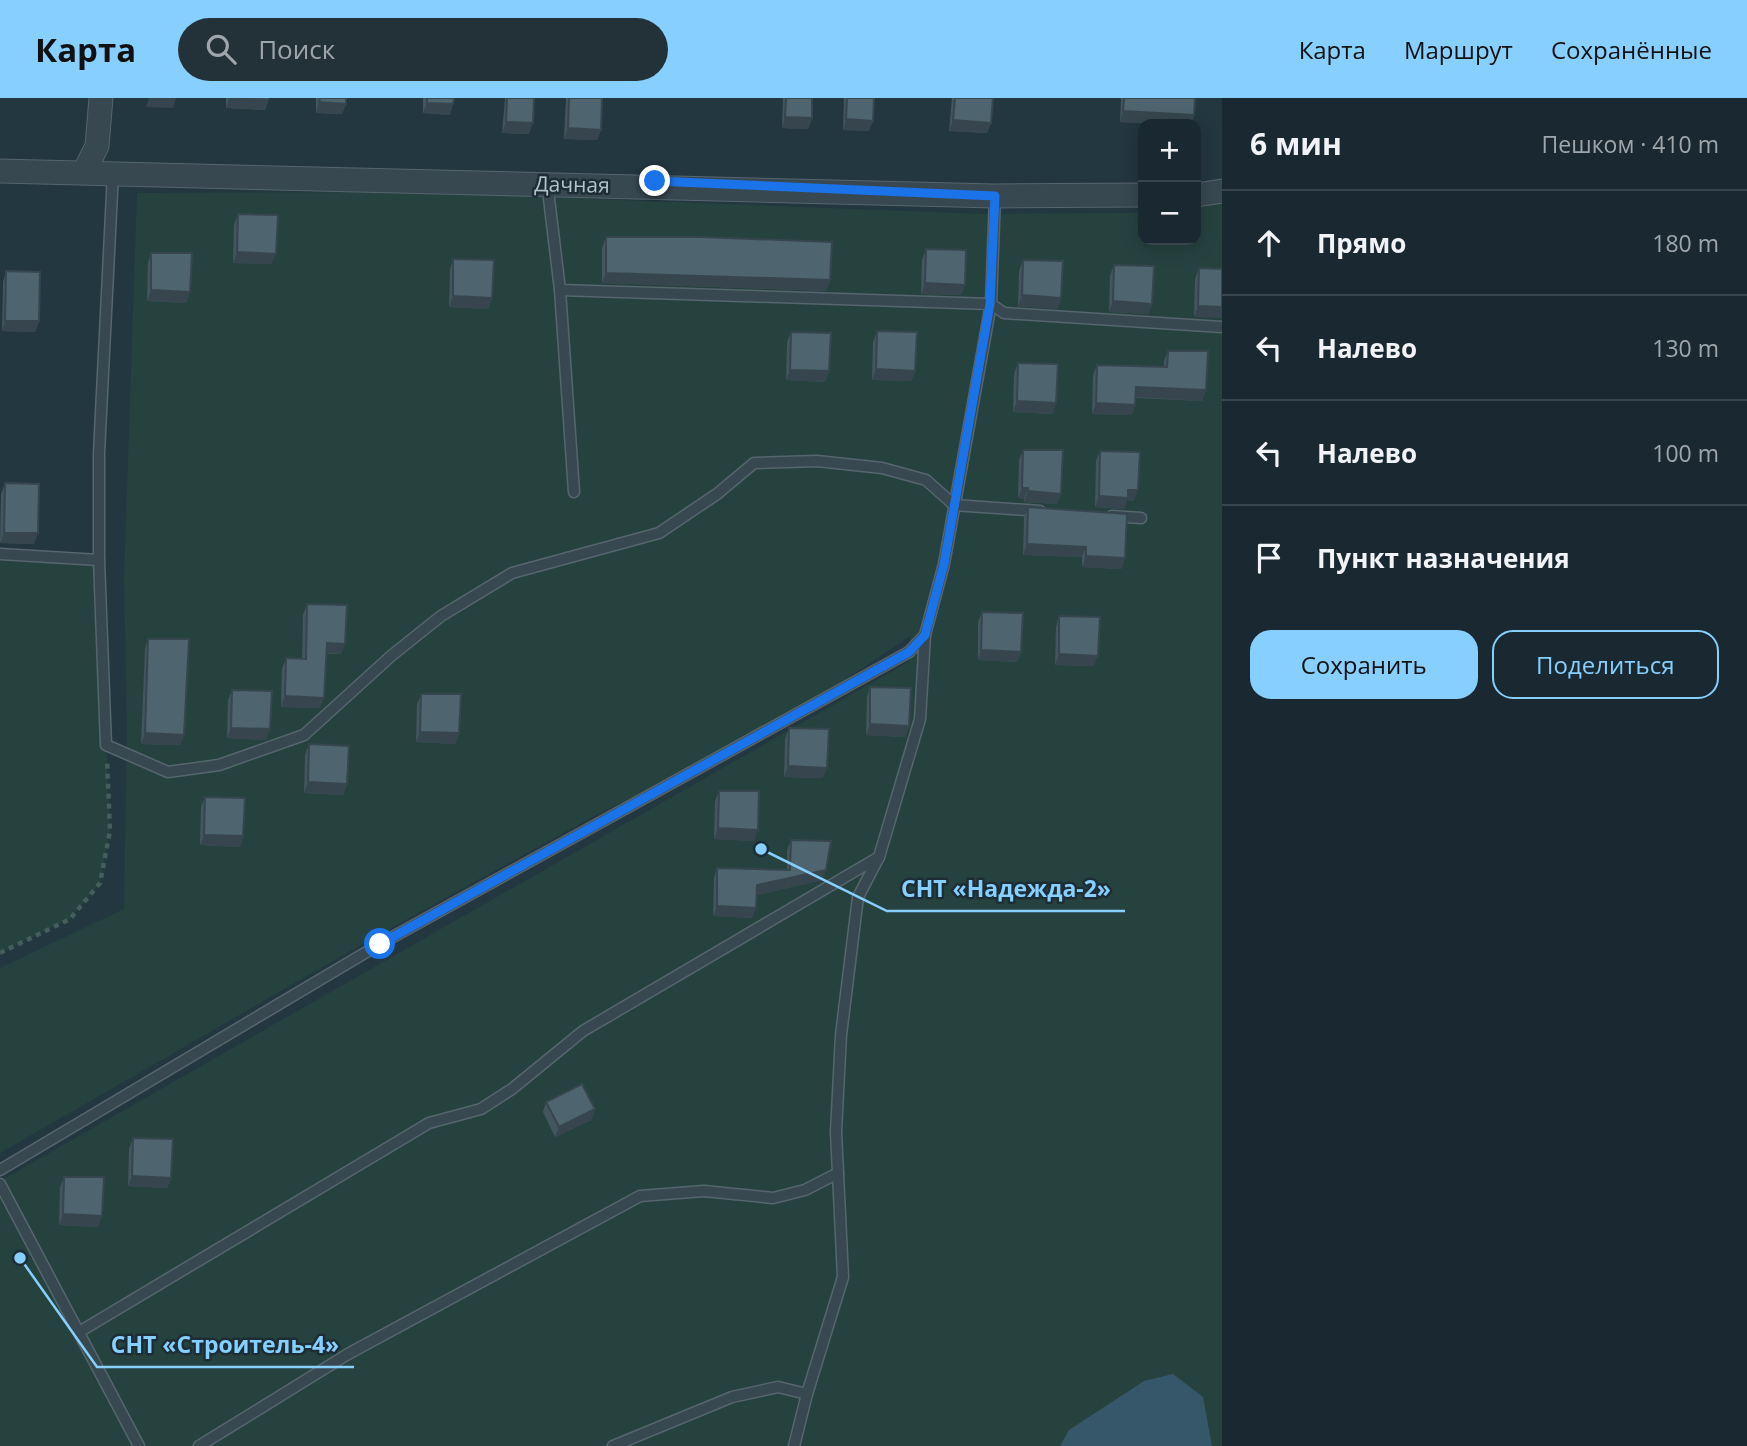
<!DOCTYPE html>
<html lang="ru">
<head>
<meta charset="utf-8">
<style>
  :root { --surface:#1a2931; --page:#233139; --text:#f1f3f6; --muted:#9fa6ab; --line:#38454d; --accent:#86cffe }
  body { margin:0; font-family:"Open Sans",sans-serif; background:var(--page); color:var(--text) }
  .controls { position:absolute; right:21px; top:21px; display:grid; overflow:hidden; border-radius:14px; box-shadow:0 4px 18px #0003 }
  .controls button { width:63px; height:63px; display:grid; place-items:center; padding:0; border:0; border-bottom:2px solid var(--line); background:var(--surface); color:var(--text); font:35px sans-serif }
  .stop { position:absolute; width:21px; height:21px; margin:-16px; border:5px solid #1a73e8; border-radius:50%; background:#fff }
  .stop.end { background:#1a73e8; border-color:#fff; box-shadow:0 2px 7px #0008 }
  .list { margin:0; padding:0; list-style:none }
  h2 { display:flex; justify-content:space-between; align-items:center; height:91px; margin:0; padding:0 28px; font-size:30px }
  h2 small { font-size:23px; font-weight:400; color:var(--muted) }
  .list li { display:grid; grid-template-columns:46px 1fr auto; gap:21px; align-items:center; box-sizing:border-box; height:105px; padding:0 28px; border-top:2px solid var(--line) }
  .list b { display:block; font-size:26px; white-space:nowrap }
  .list em { font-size:23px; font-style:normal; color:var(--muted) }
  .actions { display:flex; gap:14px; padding:21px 28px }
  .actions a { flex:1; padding:16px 0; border:2px solid var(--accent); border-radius:21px; text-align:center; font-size:24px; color:var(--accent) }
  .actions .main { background:var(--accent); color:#111 }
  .icon { flex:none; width:38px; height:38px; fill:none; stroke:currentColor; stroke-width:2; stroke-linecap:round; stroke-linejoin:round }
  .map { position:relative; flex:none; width:1222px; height:1348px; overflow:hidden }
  header { display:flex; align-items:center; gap:42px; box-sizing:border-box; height:98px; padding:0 35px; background:var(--accent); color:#111 }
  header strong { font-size:33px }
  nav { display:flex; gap:38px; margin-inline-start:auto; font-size:24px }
  .search { width:490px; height:63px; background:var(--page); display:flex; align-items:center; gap:18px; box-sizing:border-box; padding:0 24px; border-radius:38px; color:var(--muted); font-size:26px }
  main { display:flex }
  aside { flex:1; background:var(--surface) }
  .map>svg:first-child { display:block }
  .green { fill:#26423f }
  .water { fill:#365769 }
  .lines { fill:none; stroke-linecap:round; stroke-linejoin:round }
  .lane-casing { stroke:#56656e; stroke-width:13 }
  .street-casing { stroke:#56656e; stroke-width:25 }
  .path { stroke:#445e5b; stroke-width:4.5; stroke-dasharray:5 5; stroke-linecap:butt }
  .lane { stroke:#384851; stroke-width:10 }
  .street { stroke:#384851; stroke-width:23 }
  .wall { fill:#43565f }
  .shaded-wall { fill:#37464e }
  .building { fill:#4e646f; stroke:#37464e; stroke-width:2 }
  .route { stroke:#1a73e8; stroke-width:9 }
  .labels { text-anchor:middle; stroke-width:5; stroke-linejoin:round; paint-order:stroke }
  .street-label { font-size:21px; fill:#b4c2cb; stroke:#1d2d36 }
  .leader { fill:none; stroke:#86cffe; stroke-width:2.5 }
  .callout-dot { fill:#86cffe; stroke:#1d2d36; stroke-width:2.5 }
  .callout-label { font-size:23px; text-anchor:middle; font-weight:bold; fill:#86cffe; stroke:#1d2d36; stroke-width:5; stroke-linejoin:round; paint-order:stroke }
</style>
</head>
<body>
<header>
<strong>Карта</strong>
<div class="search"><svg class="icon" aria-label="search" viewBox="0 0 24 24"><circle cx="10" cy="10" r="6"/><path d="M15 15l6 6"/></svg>Поиск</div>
<nav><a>Карта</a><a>Маршрут</a><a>Сохранённые</a></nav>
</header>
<main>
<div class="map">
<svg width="1222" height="1348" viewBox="0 0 1222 1348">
  <rect width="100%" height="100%" fill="#233741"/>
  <!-- green -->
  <g class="green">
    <path d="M413,94L982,116L1130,115L1143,113V142H1196V104L1222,100V1348H0V1083L910,563V538L778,627L592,719L373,840L0,1055V870L124,811L127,630L124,481L137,95Z"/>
    <path d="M0,460L99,462L110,733L100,785L70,821L0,855Z"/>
  </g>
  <!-- water -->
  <path class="water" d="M1173,1276L1203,1299L1212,1348H1060L1069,1332L1144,1283Z"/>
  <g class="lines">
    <defs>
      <g id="lane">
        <path d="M113,75L99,355V462L106,647L168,674L219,667L304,637L391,558L441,518L512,475L659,435L717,396L754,365L817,363L882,370L926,382L954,407L1040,413"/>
        <path d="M547,84L560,192L574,394"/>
        <path d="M560,192L991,206L1004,215L1222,229"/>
        <path d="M1112,418L1141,420"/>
        <path d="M0,456L99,462"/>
        <path d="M0,1072L380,846L909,554L925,537L944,466L991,206L995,98"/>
        <path d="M0,1086L139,1348"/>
        <path d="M79,1234L429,1025L481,1011L512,991L583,933L879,759"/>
        <path d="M199,1348L348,1256L640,1098L704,1093L773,1100L805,1092L838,1075"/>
        <path d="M613,1348L732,1299L778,1289L807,1296"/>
        <path d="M794,1348L807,1296L843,1179L836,1034L841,937L858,799L879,759L920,621L925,537"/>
      </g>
      <g id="street">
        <path d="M0,73L995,98L1143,97"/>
        <path d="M84,74L97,48L101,0"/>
        <path d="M1196,97L1222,93"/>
      </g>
    </defs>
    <!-- lane casing -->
    <use href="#lane" class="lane-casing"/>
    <!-- street casing -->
    <use href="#street" class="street-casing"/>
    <!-- path -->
    <path class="path" d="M0,855L70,821L100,785L110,733L107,662"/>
    <!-- lane -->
    <use href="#lane" class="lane"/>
    <!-- street -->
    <use href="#street" class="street"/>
  </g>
  <!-- wall -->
  <g class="wall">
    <path d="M226,0H269L265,12L226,10Z"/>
    <path d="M316,0H346V6L342,16L316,15Z"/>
    <path d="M423,0H454L450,17L423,15Z"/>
    <path d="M505,0H534L529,36L502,35Z"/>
    <path d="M566,0H602L601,32L597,42L564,41Z"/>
    <path d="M783,0H812V20L808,31L782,30Z"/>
    <path d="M844,0H874L869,33L843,32Z"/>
    <path d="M952,0H993L991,25L987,35L949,33Z"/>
    <path d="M1121,0H1195L1194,17L1191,26H1166L1120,24Z"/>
    <path d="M238,116L272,166L233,165L234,127Z"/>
    <path d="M606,139L830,182L826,193L602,185V150Z"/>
    <path d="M926,151L965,187L961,197L921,196L922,162Z"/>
    <path d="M151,155L190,194L186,205L147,203L148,165Z"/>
    <path d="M453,161L492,200L488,211L449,209L450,171Z"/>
    <path d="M1023,162L1061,200L1058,211L1018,208L1019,173Z"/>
    <path d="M1114,167L1152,206L1148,216L1109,214L1110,177Z"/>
    <path d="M1199,170L1222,171L1194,219L1195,181Z"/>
    <path d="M6,173L39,223L35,234L2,233L3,184Z"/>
    <path d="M877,233L915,273L911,283L872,282L873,244Z"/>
    <path d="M791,234L829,273L825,284L786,282L787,244Z"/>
    <path d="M1168,253L1206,292L1202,303L1136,300L1135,307L1131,317L1092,316L1093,277L1097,267L1164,269V263Z"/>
    <path d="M1018,265L1053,316L1013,314L1014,276Z"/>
    <path d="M1023,352L1057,406L1024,404V401L1018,400L1019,362Z"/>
    <path d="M1100,353L1134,403L1127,402L1124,411L1095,409L1096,363Z"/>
    <path d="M5,385L34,446L0,445L1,396Z"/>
    <path d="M1028,409L1125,460L1121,471L1082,469V459L1023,457L1024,420Z"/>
    <path d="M307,506L345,546L341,556H327L320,610L281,609L282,571L286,560L302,561L303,517Z"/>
    <path d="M982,514L1021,554L1017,564L978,562V524Z"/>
    <path d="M1059,518L1094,568L1055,567L1056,529Z"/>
    <path d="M148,541L184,637L180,647L141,646L145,551Z"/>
    <path d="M870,589L909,628L905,639L866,637L867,599Z"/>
    <path d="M232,592L270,631L266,642L227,640L228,602Z"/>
    <path d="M421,596L459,635L455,646L416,644L417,606Z"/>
    <path d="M789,630L823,680L784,679L785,641Z"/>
    <path d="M309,646L347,686L343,697L304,695L305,657Z"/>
    <path d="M719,693L754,743L714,741L715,703Z"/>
    <path d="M205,699L243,738L240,749L200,747L201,709Z"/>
    <path d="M791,742L826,772L822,782L756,797L752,820L713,818L714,780L717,770L787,772V752Z"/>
    <path d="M546,1004L595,1011L591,1022L555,1039L543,1014Z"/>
    <path d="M133,1040L171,1080L167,1090L128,1088L129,1051Z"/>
    <path d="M64,1079L98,1129L59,1127L60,1089Z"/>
  </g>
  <!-- shaded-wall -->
  <g class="shaded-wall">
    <path d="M149,0H176L173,10L146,9Z"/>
    <path d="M229,0H246L269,1L265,12L226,10Z"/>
    <path d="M319,4L346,6L342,16L316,15Z"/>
    <path d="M427,5L453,6L450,17L423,15Z"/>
    <path d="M1123,13L1194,17L1191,26H1166L1120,24Z"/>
    <path d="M785,19L812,20L808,31L782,30Z"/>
    <path d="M846,21L873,23L869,33L843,32Z"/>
    <path d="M953,22L991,25L987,35L949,33Z"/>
    <path d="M506,24L533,25L529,36L502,35Z"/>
    <path d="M568,30L601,32L597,42L564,41Z"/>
    <path d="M237,154L276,156L272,166L233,165Z"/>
    <path d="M606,175L830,182L826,193L602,185Z"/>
    <path d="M925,185L965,187L961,197L921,196Z"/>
    <path d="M151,192L190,194L186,205L147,203Z"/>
    <path d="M1022,197L1061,200L1058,211L1018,208Z"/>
    <path d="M453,198L492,200L488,211L449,209Z"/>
    <path d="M1113,203L1152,206L1148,216L1109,214Z"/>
    <path d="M1198,208L1222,209V220L1194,219Z"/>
    <path d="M5,223H39L35,234L2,233Z"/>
    <path d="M876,271L915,273L911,283L872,282Z"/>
    <path d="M790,272L829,273L825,284L786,282Z"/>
    <path d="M1136,289L1206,292L1202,303L1132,299Z"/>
    <path d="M1017,303L1056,305L1053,316L1013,314Z"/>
    <path d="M1096,305L1135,307L1131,317L1092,316Z"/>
    <path d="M1022,390H1028L1024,401L1018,400Z"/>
    <path d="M1128,392H1138L1134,403L1127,402L1124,411L1095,409L1099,398Z"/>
    <path d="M1028,393L1061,396L1057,406L1024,404Z"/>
    <path d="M4,435H38L34,446L0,445Z"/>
    <path d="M1027,446L1086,449L1082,459L1023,457Z"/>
    <path d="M1086,458L1125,460L1121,471L1082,469Z"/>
    <path d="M327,545L345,546L341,556L323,555Z"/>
    <path d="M981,552L1021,554L1017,564L978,562Z"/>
    <path d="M1059,556L1098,558L1094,568L1055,567Z"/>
    <path d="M285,598L324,600L320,610L281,609Z"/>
    <path d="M870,626L909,628L905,639L866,637Z"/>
    <path d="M231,630L270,631L266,642L227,640Z"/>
    <path d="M420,634L459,635L455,646L416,644Z"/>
    <path d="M145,635L184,637L180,647L141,646Z"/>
    <path d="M788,668L827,670L823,680L784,679Z"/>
    <path d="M308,684L347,686L343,697L304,695Z"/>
    <path d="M718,730L758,732L754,743L714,741Z"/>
    <path d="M204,737L243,738L240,749L200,747Z"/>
    <path d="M826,772L822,782L753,798L757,787Z"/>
    <path d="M717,808L756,810L752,820L713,818Z"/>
    <path d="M595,1011L591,1022L555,1039L559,1029Z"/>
    <path d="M132,1078L171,1080L167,1090L128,1088Z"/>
    <path d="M63,1116L102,1118L98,1129L59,1127Z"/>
  </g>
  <!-- building -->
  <g class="building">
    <path d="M320,0H346V6L319,4Z"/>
    <path d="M427,0H454L453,6L427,5Z"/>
    <path d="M507,0H534L533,25L506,24Z"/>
    <path d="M569,0H602L601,32L568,30Z"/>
    <path d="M786,0H812V20L785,19Z"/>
    <path d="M847,0H874L873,23L846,21Z"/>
    <path d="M955,0H993L991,25L953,22Z"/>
    <path d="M1124,0H1195L1194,17L1123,13Z"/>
    <path d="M238,116L278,117L276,156L237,154Z"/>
    <path d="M606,139H702L832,144L830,182L606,175Z"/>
    <path d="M926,151L966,152L965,187L925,185Z"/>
    <path d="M151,155H192L190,194L151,192Z"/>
    <path d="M453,161L494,162L492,200L453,198Z"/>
    <path d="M1023,162L1063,163L1061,200L1022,197Z"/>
    <path d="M1114,167L1154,168L1152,206L1113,203Z"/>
    <path d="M1199,170L1222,171V209L1198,208Z"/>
    <path d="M6,173L40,174L39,223H5Z"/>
    <path d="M877,233L917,234L915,273L876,271Z"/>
    <path d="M791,234L831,235L829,273L790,272Z"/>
    <path d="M1168,253H1208L1206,292L1136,289L1135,307L1096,305L1097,267L1167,269Z"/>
    <path d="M1018,265L1058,266L1056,305L1017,303Z"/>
    <path d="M1023,352H1063L1061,396L1028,393V390H1022Z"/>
    <path d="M1100,353L1140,354L1138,392H1128V400L1099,398Z"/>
    <path d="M5,385L39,386L38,435H4Z"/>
    <path d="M1028,409L1127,416L1125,460L1086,458V449L1027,446Z"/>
    <path d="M307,506L347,507L345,546L327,545L324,600L285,598L286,560L306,561Z"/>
    <path d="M982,514L1023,515L1021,554L981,552Z"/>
    <path d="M1059,518L1100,519L1098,558L1059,556Z"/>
    <path d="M148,541H189L184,637L145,635Z"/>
    <path d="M870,589L911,590L909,628L870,626Z"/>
    <path d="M232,592L272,593L270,631L231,630Z"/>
    <path d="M421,596H461L459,635L420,634Z"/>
    <path d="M789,630L829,631L827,670L788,668Z"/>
    <path d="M309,646L349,648L347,686L308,684Z"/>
    <path d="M719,693H759L758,732L718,730Z"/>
    <path d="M205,699L245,700L243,738L204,737Z"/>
    <path d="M791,742L831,743L826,772L757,787L756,810L717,808V770L790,772Z"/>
    <path d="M582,986L595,1011L559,1029L546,1004Z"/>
    <path d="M133,1040L173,1041L171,1080L132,1078Z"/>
    <path d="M64,1079H104L102,1118L63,1116Z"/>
  </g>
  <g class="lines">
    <!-- route -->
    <path class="route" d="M380,846L909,554L925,537L944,466L990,206L995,98L655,83"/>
  </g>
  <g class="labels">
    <!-- street labels -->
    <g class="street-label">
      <text transform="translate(572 87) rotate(1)" y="7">Дачная</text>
    </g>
  </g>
  <!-- callouts -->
  <path class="leader" d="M761 751L887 813H1125M20 1160L97 1269H354"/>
  <g class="callout-dot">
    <circle cx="761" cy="751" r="7"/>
    <circle cx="20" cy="1160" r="7"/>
  </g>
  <g class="callout-label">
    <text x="1006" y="799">СНТ «Надежда-2»</text>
    <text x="225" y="1255">СНТ «Строитель-4»</text>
  </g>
</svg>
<div class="controls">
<button>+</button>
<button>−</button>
</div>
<div class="stop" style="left:380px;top:846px"></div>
<div class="stop end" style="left:655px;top:83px"></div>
</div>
<aside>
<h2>6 мин<small>Пешком · 410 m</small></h2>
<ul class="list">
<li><svg class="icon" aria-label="ahead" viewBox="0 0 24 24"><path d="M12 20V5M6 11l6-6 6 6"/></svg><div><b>Прямо</b></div><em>180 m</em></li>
<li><svg class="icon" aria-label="left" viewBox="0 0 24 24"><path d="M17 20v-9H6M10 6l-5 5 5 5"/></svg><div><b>Налево</b></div><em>130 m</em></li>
<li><svg class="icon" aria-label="left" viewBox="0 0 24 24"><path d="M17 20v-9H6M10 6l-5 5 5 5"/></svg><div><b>Налево</b></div><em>100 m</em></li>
<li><svg class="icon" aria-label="arrive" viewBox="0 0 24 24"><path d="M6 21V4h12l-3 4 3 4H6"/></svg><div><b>Пункт назначения</b></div></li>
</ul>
<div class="actions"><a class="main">Сохранить</a><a>Поделиться</a></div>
</aside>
</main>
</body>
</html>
